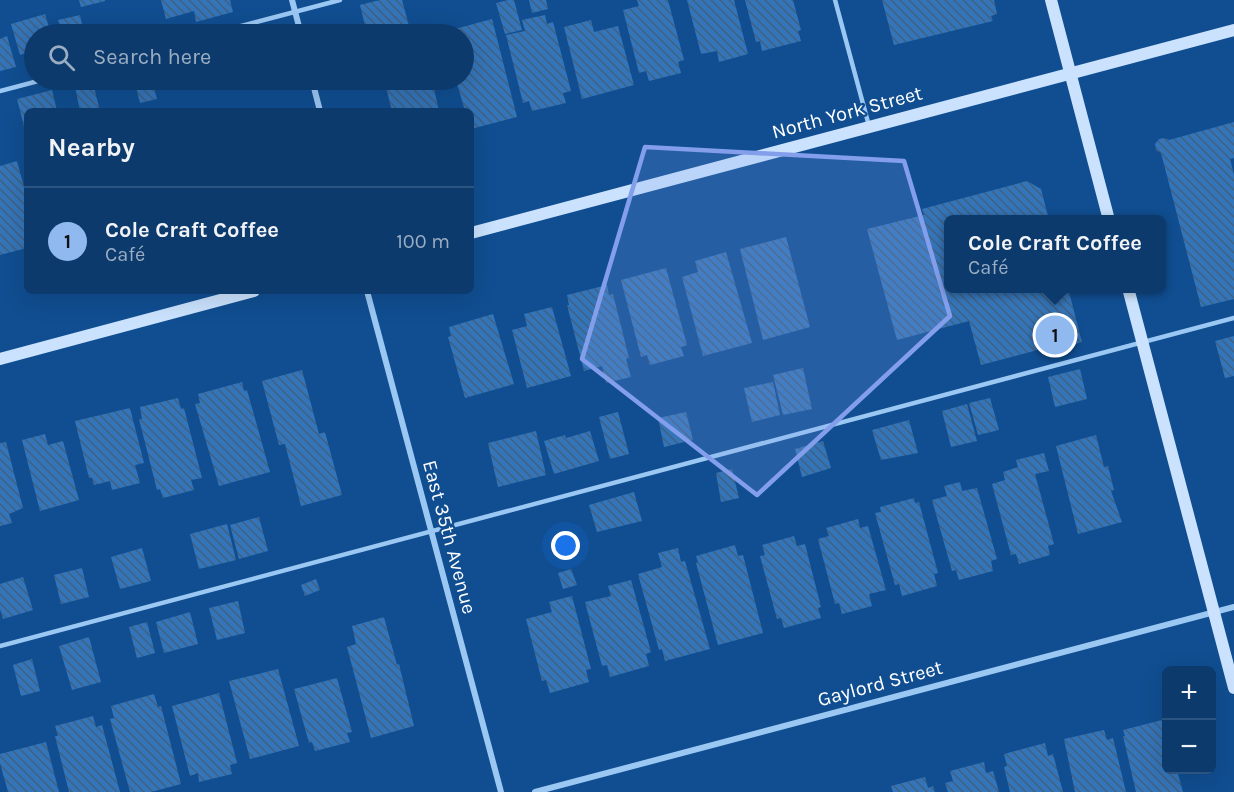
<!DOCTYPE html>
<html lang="en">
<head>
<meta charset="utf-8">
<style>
  :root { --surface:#0c3a6d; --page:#154172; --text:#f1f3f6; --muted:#9aadc2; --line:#2c5480; --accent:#90b9f0 }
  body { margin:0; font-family:Karla,sans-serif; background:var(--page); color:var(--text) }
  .controls { position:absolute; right:18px; bottom:18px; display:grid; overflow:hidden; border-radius:9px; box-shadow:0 6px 24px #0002 }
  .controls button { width:54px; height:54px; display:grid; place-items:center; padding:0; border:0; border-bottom:2px solid var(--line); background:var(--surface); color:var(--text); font:30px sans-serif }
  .you { position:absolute; left:566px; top:546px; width:21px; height:21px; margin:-15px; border:4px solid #fff; border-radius:50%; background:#1a73e8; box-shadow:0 0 0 9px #1a73e833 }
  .badge { display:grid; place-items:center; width:39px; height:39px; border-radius:50%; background:var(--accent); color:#111; font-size:20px; font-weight:700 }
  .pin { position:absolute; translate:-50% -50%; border:3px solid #fff; box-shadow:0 2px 6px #0006 }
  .popup { position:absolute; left:944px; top:215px; width:222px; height:78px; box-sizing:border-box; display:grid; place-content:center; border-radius:9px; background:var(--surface); filter:drop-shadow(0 2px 4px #0005); font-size:20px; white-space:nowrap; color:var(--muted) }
  .popup b { font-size:22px; color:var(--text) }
  .popup::after { content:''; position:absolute; left:50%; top:100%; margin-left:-12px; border:12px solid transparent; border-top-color:var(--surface) }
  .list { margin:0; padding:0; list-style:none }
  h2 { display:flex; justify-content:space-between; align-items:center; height:78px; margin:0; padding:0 24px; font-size:26px }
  h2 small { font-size:20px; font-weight:400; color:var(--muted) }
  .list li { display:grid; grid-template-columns:39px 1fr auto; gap:18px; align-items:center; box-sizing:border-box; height:108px; padding:0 24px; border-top:2px solid var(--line) }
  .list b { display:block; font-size:22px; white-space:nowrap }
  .list p { margin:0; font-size:20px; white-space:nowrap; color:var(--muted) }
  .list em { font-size:20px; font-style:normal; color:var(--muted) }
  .icon { flex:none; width:33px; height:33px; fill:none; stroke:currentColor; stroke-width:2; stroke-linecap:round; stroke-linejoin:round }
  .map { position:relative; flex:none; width:1234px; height:792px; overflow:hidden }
  .search { position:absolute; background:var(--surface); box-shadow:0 6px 24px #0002; left:24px; top:24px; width:450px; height:66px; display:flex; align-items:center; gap:15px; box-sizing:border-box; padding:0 21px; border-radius:33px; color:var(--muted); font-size:22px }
  .panel { position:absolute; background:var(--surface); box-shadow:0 6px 24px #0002; left:24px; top:108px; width:450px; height:186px; border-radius:9px }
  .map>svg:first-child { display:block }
  .building { fill:url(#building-back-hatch) }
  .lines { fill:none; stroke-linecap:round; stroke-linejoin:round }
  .lane { stroke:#9bc7f3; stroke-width:4.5 }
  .street { stroke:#9bc7f3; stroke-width:6 }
  .secondary { stroke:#cae2fd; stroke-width:12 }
  .marked { fill:#839eea; fill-opacity:0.2; stroke:#839eea; stroke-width:4.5; stroke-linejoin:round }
  .labels { text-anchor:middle; stroke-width:4.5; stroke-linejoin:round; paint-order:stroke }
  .street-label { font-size:20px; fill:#fff; stroke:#104e91 }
</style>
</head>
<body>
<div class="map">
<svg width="1234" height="792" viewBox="0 0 1234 792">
  <defs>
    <pattern id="building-back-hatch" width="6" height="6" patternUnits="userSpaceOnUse" patternTransform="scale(1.5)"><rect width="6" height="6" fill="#3475b9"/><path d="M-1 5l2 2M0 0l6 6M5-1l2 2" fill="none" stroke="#406082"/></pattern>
  </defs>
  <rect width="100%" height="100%" fill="#104e91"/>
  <!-- building -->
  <g class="building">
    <path d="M79,0H105V1L81,7Z"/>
    <path d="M161,0H230L233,12L196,22L194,11L166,19Z"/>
    <path d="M380,0H402L409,26L367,34L360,5Z"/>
    <path d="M508,0H514L522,30L505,34L496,3Z"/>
    <path d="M529,0H546L548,9L532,13Z"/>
    <path d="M637,0H668L684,60L678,62L681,73L649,81L646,71L639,73L623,10L639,6Z"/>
    <path d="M687,0H734L748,54L719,62L717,51L701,54Z"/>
    <path d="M745,0H793L801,30L798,31L801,41L762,51L760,41L756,42Z"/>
    <path d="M882,0H994L997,14L991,16L993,21L894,45Z"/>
    <path d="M45,14L51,34H34V50L20,55L11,24Z"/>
    <path d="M80,15L84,34H56L55,33L61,31L58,20Z"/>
    <path d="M545,15L547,24L553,22L571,91L563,93L566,103L532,111L529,101L523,103L506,35L525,31L522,20Z"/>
    <path d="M492,19L517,117L471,129V111H465L456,80H464V34H445L444,32Z"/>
    <path d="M591,20L594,32L618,26L634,85L582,99L564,27Z"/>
    <path d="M7,36L16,67L0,71V39Z"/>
    <path d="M117,80H129V82L118,85Z"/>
    <path d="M134,80H152L157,99L140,103Z"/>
    <path d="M384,80H432L439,111H392Z"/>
    <path d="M93,83L100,111H80L75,87Z"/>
    <path d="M52,90L57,111H27L26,134L17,99Z"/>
    <path d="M1234,122V158L1230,159L1234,175V299L1201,307L1161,153L1156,150L1155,144L1159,139L1164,138L1169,140Z"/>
    <path d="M17,161L27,198V248L0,255V166Z"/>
    <path d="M1027,181L1041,189L1049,220H948V288H1068L1082,342L1065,347L1064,343L981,365L969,321L897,340L867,229L924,215L922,209Z"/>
    <path d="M786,237L810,327L763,340L740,249Z"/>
    <path d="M726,252L752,343L703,356L682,277L698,272L695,261Z"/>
    <path d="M666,268L687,345L681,347L684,356L650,365L647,355L641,357L621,280Z"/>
    <path d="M607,285L609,295L613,294L629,358L626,359L631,377L606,383L602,366L584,371L567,305H569L567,295Z"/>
    <path d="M552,307L571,376L527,388L512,330L527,326L524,314Z"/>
    <path d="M493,314L514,384L465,398L448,337L451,336L449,327Z"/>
    <path d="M1234,336V376L1225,378L1215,341Z"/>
    <path d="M803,368L812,409L783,415L773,375Z"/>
    <path d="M1080,369L1087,399L1055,407L1048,377Z"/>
    <path d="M302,370L319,434L325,432L342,495L301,506L285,444L279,445L262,381Z"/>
    <path d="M242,382L244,391L247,390L270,472L219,486L195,404L200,403L198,394Z"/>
    <path d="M773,382L780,415L752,422L744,388Z"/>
    <path d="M178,398L181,409L184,408L202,478L191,480L194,490L163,498L160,489L157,490L139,419H142L140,407Z"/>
    <path d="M990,398L999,430L978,435L969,403Z"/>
    <path d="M967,404L977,441L951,447L942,411Z"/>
    <path d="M130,408L144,463L135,465L140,483L112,490L110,481L94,485L92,478H89L75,421Z"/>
    <path d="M618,412L629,454L610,459L599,417Z"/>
    <path d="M686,412L693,440L664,447L658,418Z"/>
    <path d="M909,420L918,453L881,460L872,430Z"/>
    <path d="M536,431L546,475L498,487L488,443Z"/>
    <path d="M590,431L599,461L554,474L544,441L565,435L566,438Z"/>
    <path d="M45,434L48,445L63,441L79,500L40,511L22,440Z"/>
    <path d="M1096,435L1104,467L1108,466L1114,490L1111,491L1122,522L1078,534L1056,446Z"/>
    <path d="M823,441L831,468L802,477L795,449Z"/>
    <path d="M6,442L23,508L9,514L12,523L0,526V443Z"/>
    <path d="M1044,453L1049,471L1035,474L1054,544L1048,546L1050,555L1019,564L1016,554L1011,555L992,484L1005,480L1003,472L1018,467L1016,460Z"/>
    <path d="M732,469L739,498L721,502L716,473Z"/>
    <path d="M960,482L962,491L977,488L997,559L991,561L993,571L959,580L956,570L952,571L932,500L947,496L944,486Z"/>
    <path d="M634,492L642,521L597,532L589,505Z"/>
    <path d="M914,498L915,503L919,502L938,573L934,574L937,586L902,596L899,584L895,585L875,513L881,512L880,507Z"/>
    <path d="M259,517L268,551L239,559L230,525Z"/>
    <path d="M858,519L860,528L868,526L886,590L869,594L872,606L842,614L839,603L835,604L818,539L829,536L826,528Z"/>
    <path d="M227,524L236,560L199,569L190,534Z"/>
    <path d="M794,536L797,546L805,544L821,607L818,608L821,618L784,628L781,618L777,619L760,556L765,555L762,545Z"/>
    <path d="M735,545L738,556L743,555L763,633L718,645L696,563L698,562L696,556Z"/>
    <path d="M142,548L151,581L120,589L111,557Z"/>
    <path d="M678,548L681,562L685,561L710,649L665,661L662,649L659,650L638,574L662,567L658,553Z"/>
    <path d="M82,568L89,597L61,604L54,575Z"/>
    <path d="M571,569L577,585L563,589L558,573Z"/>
    <path d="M23,577L33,610L3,619L0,609V584Z"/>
    <path d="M316,579L320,590L305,596L301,585Z"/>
    <path d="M631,580L651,652L646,654L649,666L610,677L607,665L602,666L585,602L611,596L608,586Z"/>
    <path d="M572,596L591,669L586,670L589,682L550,693L546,680L542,681L526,619L552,612L549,602Z"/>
    <path d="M238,601L245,633L217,640L209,608Z"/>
    <path d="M190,612L198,644L164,653L156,622Z"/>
    <path d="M384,617L397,665L399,664L414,726L371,738L347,647L356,644L352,626Z"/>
    <path d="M147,622L155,653L137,658L129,627Z"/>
    <path d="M89,637L101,682L72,690L59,646Z"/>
    <path d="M32,659L40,691L21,696L13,665Z"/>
    <path d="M278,669L299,746L250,759L229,681Z"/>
    <path d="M337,678L352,732L347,733L350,742L315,751L312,742L309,743L294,689Z"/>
    <path d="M219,693L237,763L230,765L232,774L199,782L198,773L190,776L172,706Z"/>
    <path d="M154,694L158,707L161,706L181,784L151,792H130L110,719L114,718L111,706Z"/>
    <path d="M93,716L96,727L102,725L120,792H69L55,736H58L55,726Z"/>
    <path d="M1162,720L1166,730V770H1177L1183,792H1136L1123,736H1125L1123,730Z"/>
    <path d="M1104,730L1107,740L1113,738L1126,792H1075L1064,739Z"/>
    <path d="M46,742L59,792H8L0,763V754Z"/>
    <path d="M1045,743L1048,756L1053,754L1063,792H1010L1004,767L1007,766L1004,754Z"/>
    <path d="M984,762L986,773L993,771L999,792H948L945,783L953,781L950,771Z"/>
    <path d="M925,777L928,788L933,786L935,792H893L891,786Z"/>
  </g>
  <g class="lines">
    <!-- lane -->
    <g class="lane">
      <path d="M835,0L869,126"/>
      <path d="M211,34L340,0"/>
      <path d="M0,91L42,80"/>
      <path d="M0,646L1234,318"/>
    </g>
    <!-- street -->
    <g class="street">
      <path d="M292,0L301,34"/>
      <path d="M312,80L320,111"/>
      <path d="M367,291L501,792"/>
      <path d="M535,792L1234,607"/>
    </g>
    <!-- secondary -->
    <g class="secondary">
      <path d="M1051,0L1109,220"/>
      <path d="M471,233L1234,30"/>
      <path d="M1128,288L1234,688"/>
      <path d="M0,359L254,291"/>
    </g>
  </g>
  <!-- marked area -->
  <path class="marked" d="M645,147L904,161L950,316L757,495L582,359Z"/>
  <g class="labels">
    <!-- street labels -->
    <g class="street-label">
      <text transform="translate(847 112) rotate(-15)" y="7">North York Street</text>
      <text transform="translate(450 537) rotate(75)" y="7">East 35th Avenue</text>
      <text transform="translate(880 683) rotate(-15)" y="7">Gaylord Street</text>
    </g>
  </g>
</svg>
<div class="controls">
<button>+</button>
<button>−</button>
</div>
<div class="you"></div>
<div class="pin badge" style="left:1055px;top:335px">1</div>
<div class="popup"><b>Cole Craft Coffee</b>Café</div>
<div class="search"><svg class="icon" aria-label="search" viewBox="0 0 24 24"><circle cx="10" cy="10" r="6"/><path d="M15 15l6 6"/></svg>Search here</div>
<section class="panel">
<h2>Nearby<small></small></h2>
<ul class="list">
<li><span class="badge">1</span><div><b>Cole Craft Coffee</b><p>Café</p></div><em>100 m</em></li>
</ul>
</section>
</div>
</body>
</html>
